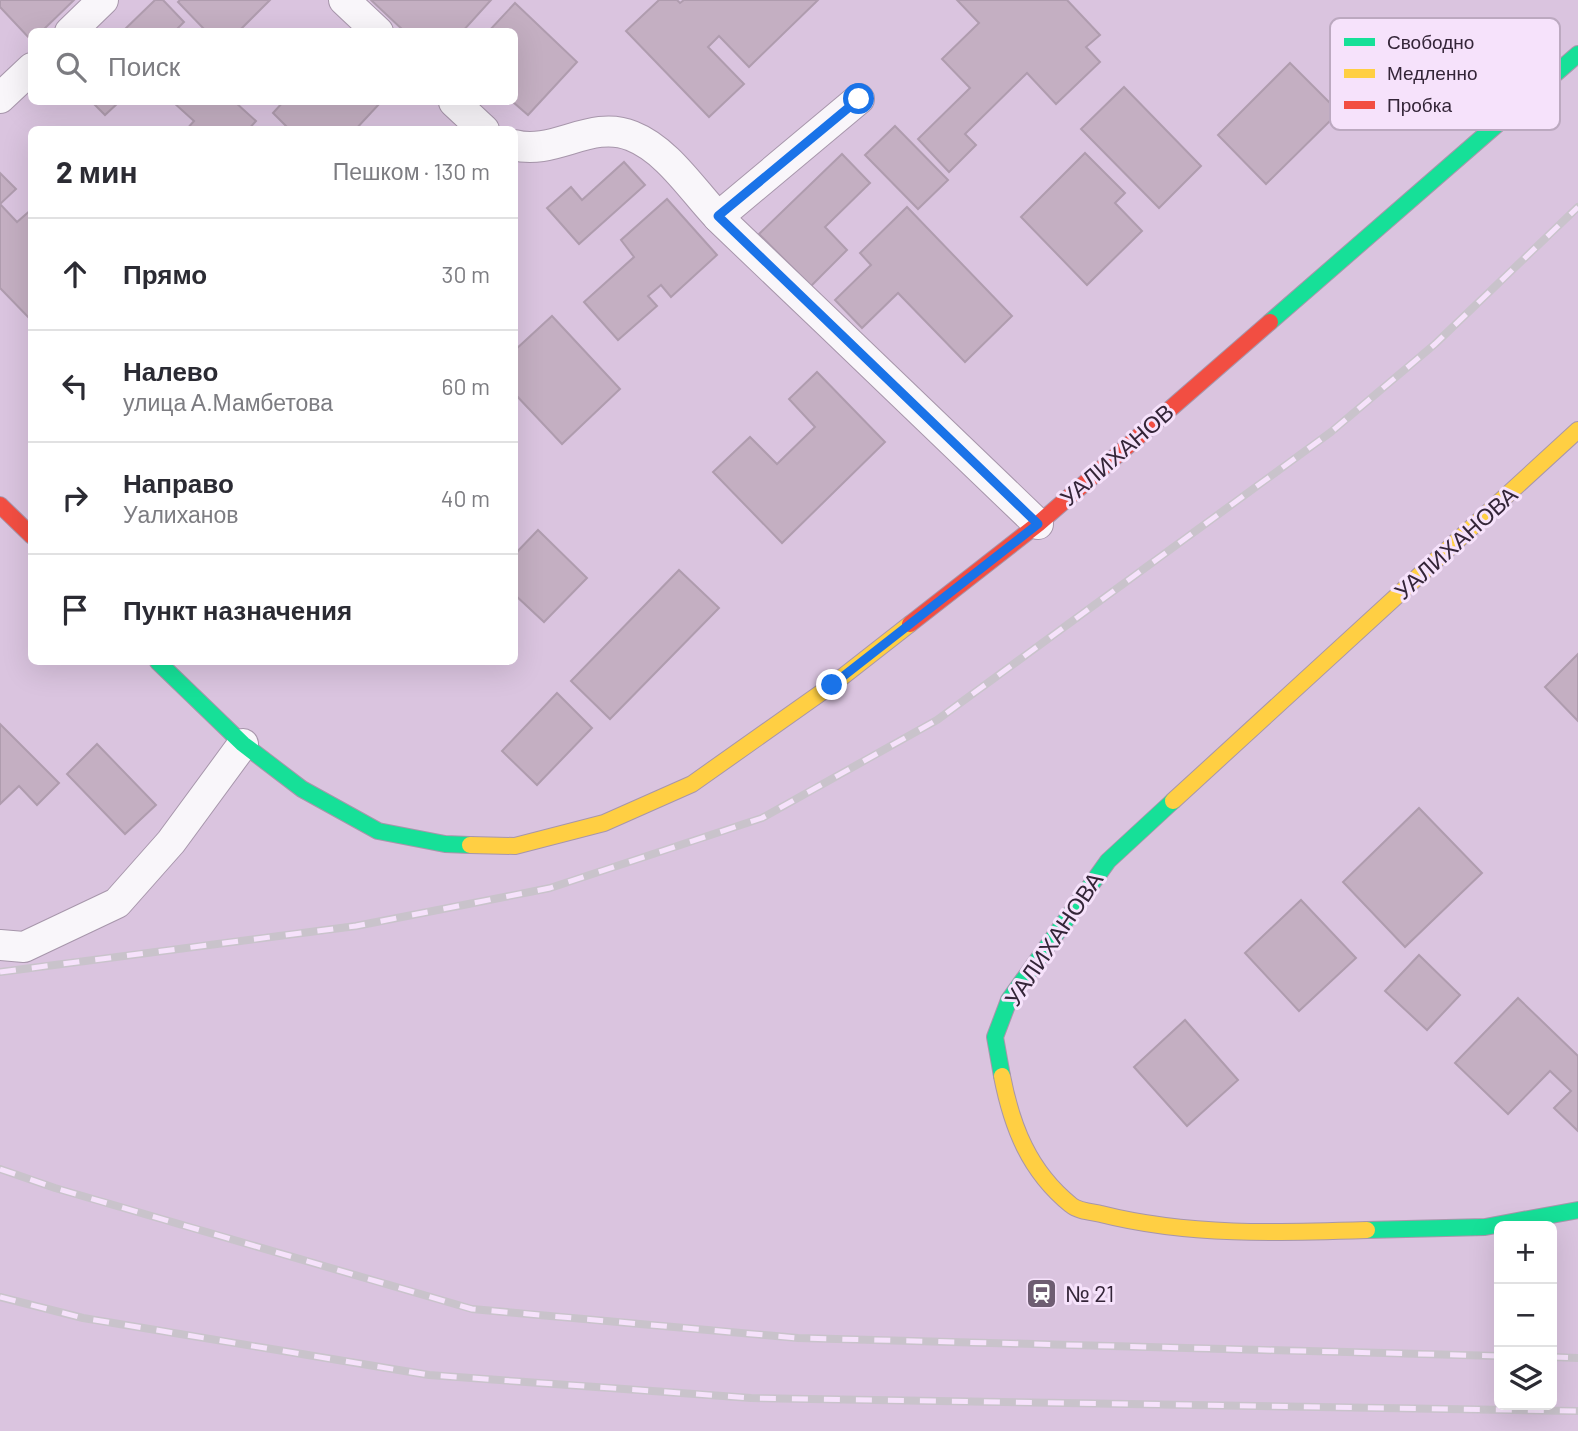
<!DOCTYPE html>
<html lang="ru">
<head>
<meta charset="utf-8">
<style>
  :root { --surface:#fff; --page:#f7f7f7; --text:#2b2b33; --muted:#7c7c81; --line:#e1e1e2 }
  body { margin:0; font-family:Barlow,sans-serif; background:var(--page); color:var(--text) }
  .controls { position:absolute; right:21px; bottom:21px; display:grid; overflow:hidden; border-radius:10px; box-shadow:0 7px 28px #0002 }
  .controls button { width:63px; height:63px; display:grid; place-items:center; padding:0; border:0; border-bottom:2px solid var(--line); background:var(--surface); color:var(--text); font:35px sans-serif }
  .stop { position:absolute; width:21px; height:21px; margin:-16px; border:5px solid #1a73e8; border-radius:50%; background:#fff }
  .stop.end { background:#1a73e8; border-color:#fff; box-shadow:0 2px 7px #0008 }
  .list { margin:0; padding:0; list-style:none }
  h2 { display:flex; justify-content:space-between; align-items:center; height:91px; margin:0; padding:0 28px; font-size:30px }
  h2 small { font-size:23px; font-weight:400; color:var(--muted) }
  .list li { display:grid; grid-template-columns:46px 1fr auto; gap:21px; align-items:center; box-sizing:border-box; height:112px; padding:0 28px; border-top:2px solid var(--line) }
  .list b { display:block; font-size:26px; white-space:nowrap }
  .list p { margin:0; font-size:23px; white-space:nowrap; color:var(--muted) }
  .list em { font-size:23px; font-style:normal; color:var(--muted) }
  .icon { flex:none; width:38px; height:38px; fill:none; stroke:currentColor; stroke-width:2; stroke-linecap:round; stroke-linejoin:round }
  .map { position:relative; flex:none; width:1578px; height:1431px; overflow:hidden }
  .search { position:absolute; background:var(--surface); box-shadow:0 7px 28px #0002; left:28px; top:28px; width:490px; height:77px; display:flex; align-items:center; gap:18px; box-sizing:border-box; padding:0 24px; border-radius:10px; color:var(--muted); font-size:26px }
  .panel { position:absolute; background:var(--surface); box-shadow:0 7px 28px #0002; left:28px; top:126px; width:490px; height:539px; border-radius:10px }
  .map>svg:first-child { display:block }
  .building { fill:#c4afc2; stroke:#af9cae; stroke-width:2 }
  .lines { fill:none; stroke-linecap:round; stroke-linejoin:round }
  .lane-casing { stroke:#a796ab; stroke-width:32 }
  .fast-casing { stroke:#a796ab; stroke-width:18 }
  .slow-casing { stroke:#a796ab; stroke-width:18 }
  .jam-casing { stroke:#a796ab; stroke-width:18 }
  .lane { stroke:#f9f6fa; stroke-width:30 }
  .fast { stroke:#16e098; stroke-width:16 }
  .slow { stroke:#ffcf43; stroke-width:16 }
  .jam { stroke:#f24e42; stroke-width:16 }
  .rail-casing { stroke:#c9c3cb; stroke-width:8 }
  .rail { stroke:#f6e2fb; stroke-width:5; stroke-dasharray:16; stroke-linecap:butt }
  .route { stroke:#1a73e8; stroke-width:9 }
  .labels { text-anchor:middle; stroke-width:6; stroke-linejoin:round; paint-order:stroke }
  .street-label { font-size:23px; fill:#342538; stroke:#f6e2fb }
  .poi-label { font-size:23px; fill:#342538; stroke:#f6e2fb; text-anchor:start }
  .key { fill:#f6e2fb; stroke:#bca9c0; stroke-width:2 }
  .key-label { font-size:19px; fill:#342538 }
</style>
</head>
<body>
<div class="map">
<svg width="1578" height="1431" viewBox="0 0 1578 1431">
  <rect width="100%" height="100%" fill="#dac4df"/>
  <!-- building -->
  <g class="building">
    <path d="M0,0H74L41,32H32L31,40L0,7Z"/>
    <path d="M155,0H163L184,22L174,32H122Z"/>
    <path d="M180,0H270L238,32H203L205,30L178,2Z"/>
    <path d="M371,0H491L462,32H405Z"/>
    <path d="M659,0H677L680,3L684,0H818L749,67L719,36L708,47L744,84L709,117L626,31Z"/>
    <path d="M957,0H1067L1100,35L1086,47L1100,62L1056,104L1027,73L965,134L976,145L949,172L918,139L970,88L942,59L979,23Z"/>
    <path d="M515,3L577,62L528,115L513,102L514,32H488Z"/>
    <path d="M1290,63L1339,112L1266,184L1218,135Z"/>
    <path d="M1124,87L1201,166L1159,208L1081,129Z"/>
    <path d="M92,102H119L105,115Z"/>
    <path d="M173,102H235L256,121L248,130H186L194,121Z"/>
    <path d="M283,102H381L355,130H290L273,113Z"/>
    <path d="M895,126L948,180L918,209L865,155Z"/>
    <path d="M1085,153L1125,193L1115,203L1142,231L1087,285L1021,217Z"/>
    <path d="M842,154L870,183L825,227L847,250L811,286L759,234Z"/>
    <path d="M624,162L645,185L579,244L547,208L571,187L582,200Z"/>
    <path d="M0,173L16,189L0,204L17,222L32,209V321L0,288Z"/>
    <path d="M667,199L717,255L671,297L661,285L648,296L657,306L618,340L584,302L634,257L621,240Z"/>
    <path d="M907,207L1012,316L965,362L898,293L862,328L835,300L871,265L860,253Z"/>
    <path d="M552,316L620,389L562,444L514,393V351Z"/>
    <path d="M817,372L885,442L782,543L713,472L750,437L777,464L815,427L789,399Z"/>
    <path d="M538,530L587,578L544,622L514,594V555Z"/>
    <path d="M679,570L719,608L610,719L571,681Z"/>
    <path d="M1578,654V721L1545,687Z"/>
    <path d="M557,693L592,728L537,785L502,751Z"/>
    <path d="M0,724L59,783L37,805L19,786L0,804Z"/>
    <path d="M97,744L156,805L125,834L67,774Z"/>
    <path d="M1419,808L1482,873L1405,947L1343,882Z"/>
    <path d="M1301,900L1356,958L1299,1011L1245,953Z"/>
    <path d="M1419,955L1460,995L1427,1030L1385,991Z"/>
    <path d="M1518,998L1578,1056V1131L1554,1108L1571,1091L1550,1071L1508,1114L1455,1063Z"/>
    <path d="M1185,1020L1238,1080L1187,1126L1134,1067Z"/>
  </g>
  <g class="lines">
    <defs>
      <g id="lane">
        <path d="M344,0L378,32"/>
        <path d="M70,32L103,0"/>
        <path d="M0,98L32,68"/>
        <path d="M454,102L484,130"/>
        <path d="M514,145C554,156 591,119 632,136C670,151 696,196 724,223C829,323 933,423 1038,524"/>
        <path d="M718,217L859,99"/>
        <path d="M0,945L24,947L117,903L171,842L243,744"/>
      </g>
      <g id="fast">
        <path d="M1270,322L1578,54"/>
        <path d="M158,662L243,744L302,789L378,831L445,844L470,845"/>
        <path d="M1002,1076L995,1037L1009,1000L1108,861L1173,801"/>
        <path d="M1367,1230L1485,1227L1578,1210"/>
      </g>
      <g id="slow">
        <path d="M1173,801L1578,430"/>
        <path d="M470,845L515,846L604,823L692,784L832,685L910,624"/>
        <path d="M1002,1076C1012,1127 1029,1171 1071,1205C1078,1211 1092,1212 1101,1214C1188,1236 1278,1233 1367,1230"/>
      </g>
      <g id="jam">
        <path d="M0,505L32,536"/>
        <path d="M910,624L1038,524L1270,322"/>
      </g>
    </defs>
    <!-- lane casing -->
    <use href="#lane" class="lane-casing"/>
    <!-- fast casing -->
    <use href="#fast" class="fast-casing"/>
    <!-- slow casing -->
    <use href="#slow" class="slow-casing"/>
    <!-- jam casing -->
    <use href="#jam" class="jam-casing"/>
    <!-- lane -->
    <use href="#lane" class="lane"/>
    <!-- fast -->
    <use href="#fast" class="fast"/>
    <!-- slow -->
    <use href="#slow" class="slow"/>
    <!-- jam -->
    <use href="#jam" class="jam"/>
    <defs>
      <g id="rail">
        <path d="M0,972L356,926L550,888L762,818L937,720L1331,432L1435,344L1578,207"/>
        <path d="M0,1169L55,1188L472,1309L798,1338L1499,1356"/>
        <path d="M0,1297L83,1318L429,1375L751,1398L1578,1411"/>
        <path d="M1552,1357L1578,1358"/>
      </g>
    </defs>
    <!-- rail casing -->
    <use href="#rail" class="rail-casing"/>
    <!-- rail -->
    <use href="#rail" class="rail"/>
  </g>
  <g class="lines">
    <!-- route -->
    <path class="route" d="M832,685L1038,524L718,216L859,99"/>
  </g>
  <!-- icons -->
  <defs>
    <symbol id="station-square" viewBox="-11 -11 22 22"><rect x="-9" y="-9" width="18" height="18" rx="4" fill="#6e5d72" stroke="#f6e2fb"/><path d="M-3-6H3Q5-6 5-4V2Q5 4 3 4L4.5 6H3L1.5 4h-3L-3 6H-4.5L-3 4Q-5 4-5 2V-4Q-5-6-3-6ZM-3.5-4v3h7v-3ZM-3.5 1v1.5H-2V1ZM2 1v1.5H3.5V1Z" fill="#fff"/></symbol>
  </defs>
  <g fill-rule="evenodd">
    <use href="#station-square" x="1024" y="1276" width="35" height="35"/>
  </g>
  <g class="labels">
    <!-- street labels -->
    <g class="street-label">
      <text transform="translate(1117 455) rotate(-41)" y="8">УАЛИХАНОВ</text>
      <text transform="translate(1456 543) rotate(-42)" y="8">УАЛИХАНОВА</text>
      <text transform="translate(1054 939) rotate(-56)" y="8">УАЛИХАНОВА</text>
    </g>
    <!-- poi labels -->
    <g class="poi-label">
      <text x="1065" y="1302">№ 21</text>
    </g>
  </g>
  <!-- legend -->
  <rect x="1330" y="18" width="230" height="112" rx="10" class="key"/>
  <rect x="1344" y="38" width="31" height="8" fill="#16e098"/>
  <rect x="1344" y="69" width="31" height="9" fill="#ffcf43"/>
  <rect x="1344" y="101" width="31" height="8" fill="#f24e42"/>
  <g class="key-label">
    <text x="1387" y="49">Свободно</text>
    <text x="1387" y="80">Медленно</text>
    <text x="1387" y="112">Пробка</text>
  </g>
</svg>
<div class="controls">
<button>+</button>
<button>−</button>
<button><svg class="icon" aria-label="layers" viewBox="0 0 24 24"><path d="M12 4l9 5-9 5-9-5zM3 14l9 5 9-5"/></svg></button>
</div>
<div class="stop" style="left:859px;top:99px"></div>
<div class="stop end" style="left:832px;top:685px"></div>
<div class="search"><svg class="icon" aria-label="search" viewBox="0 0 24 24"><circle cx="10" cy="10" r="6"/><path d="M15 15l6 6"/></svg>Поиск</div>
<section class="panel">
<h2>2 мин<small>Пешком · 130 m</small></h2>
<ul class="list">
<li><svg class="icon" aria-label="ahead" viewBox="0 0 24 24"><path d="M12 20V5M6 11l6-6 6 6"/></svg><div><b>Прямо</b></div><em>30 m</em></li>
<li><svg class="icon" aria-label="left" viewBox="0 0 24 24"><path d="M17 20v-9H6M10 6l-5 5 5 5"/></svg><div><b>Налево</b><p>улица А.Мамбетова</p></div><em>60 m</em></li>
<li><svg class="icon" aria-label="right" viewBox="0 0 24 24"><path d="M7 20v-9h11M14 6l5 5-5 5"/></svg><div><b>Направо</b><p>Уалиханов</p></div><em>40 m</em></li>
<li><svg class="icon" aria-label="arrive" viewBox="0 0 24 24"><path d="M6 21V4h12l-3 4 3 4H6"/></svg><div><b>Пункт назначения</b></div></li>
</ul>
</section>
</div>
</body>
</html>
